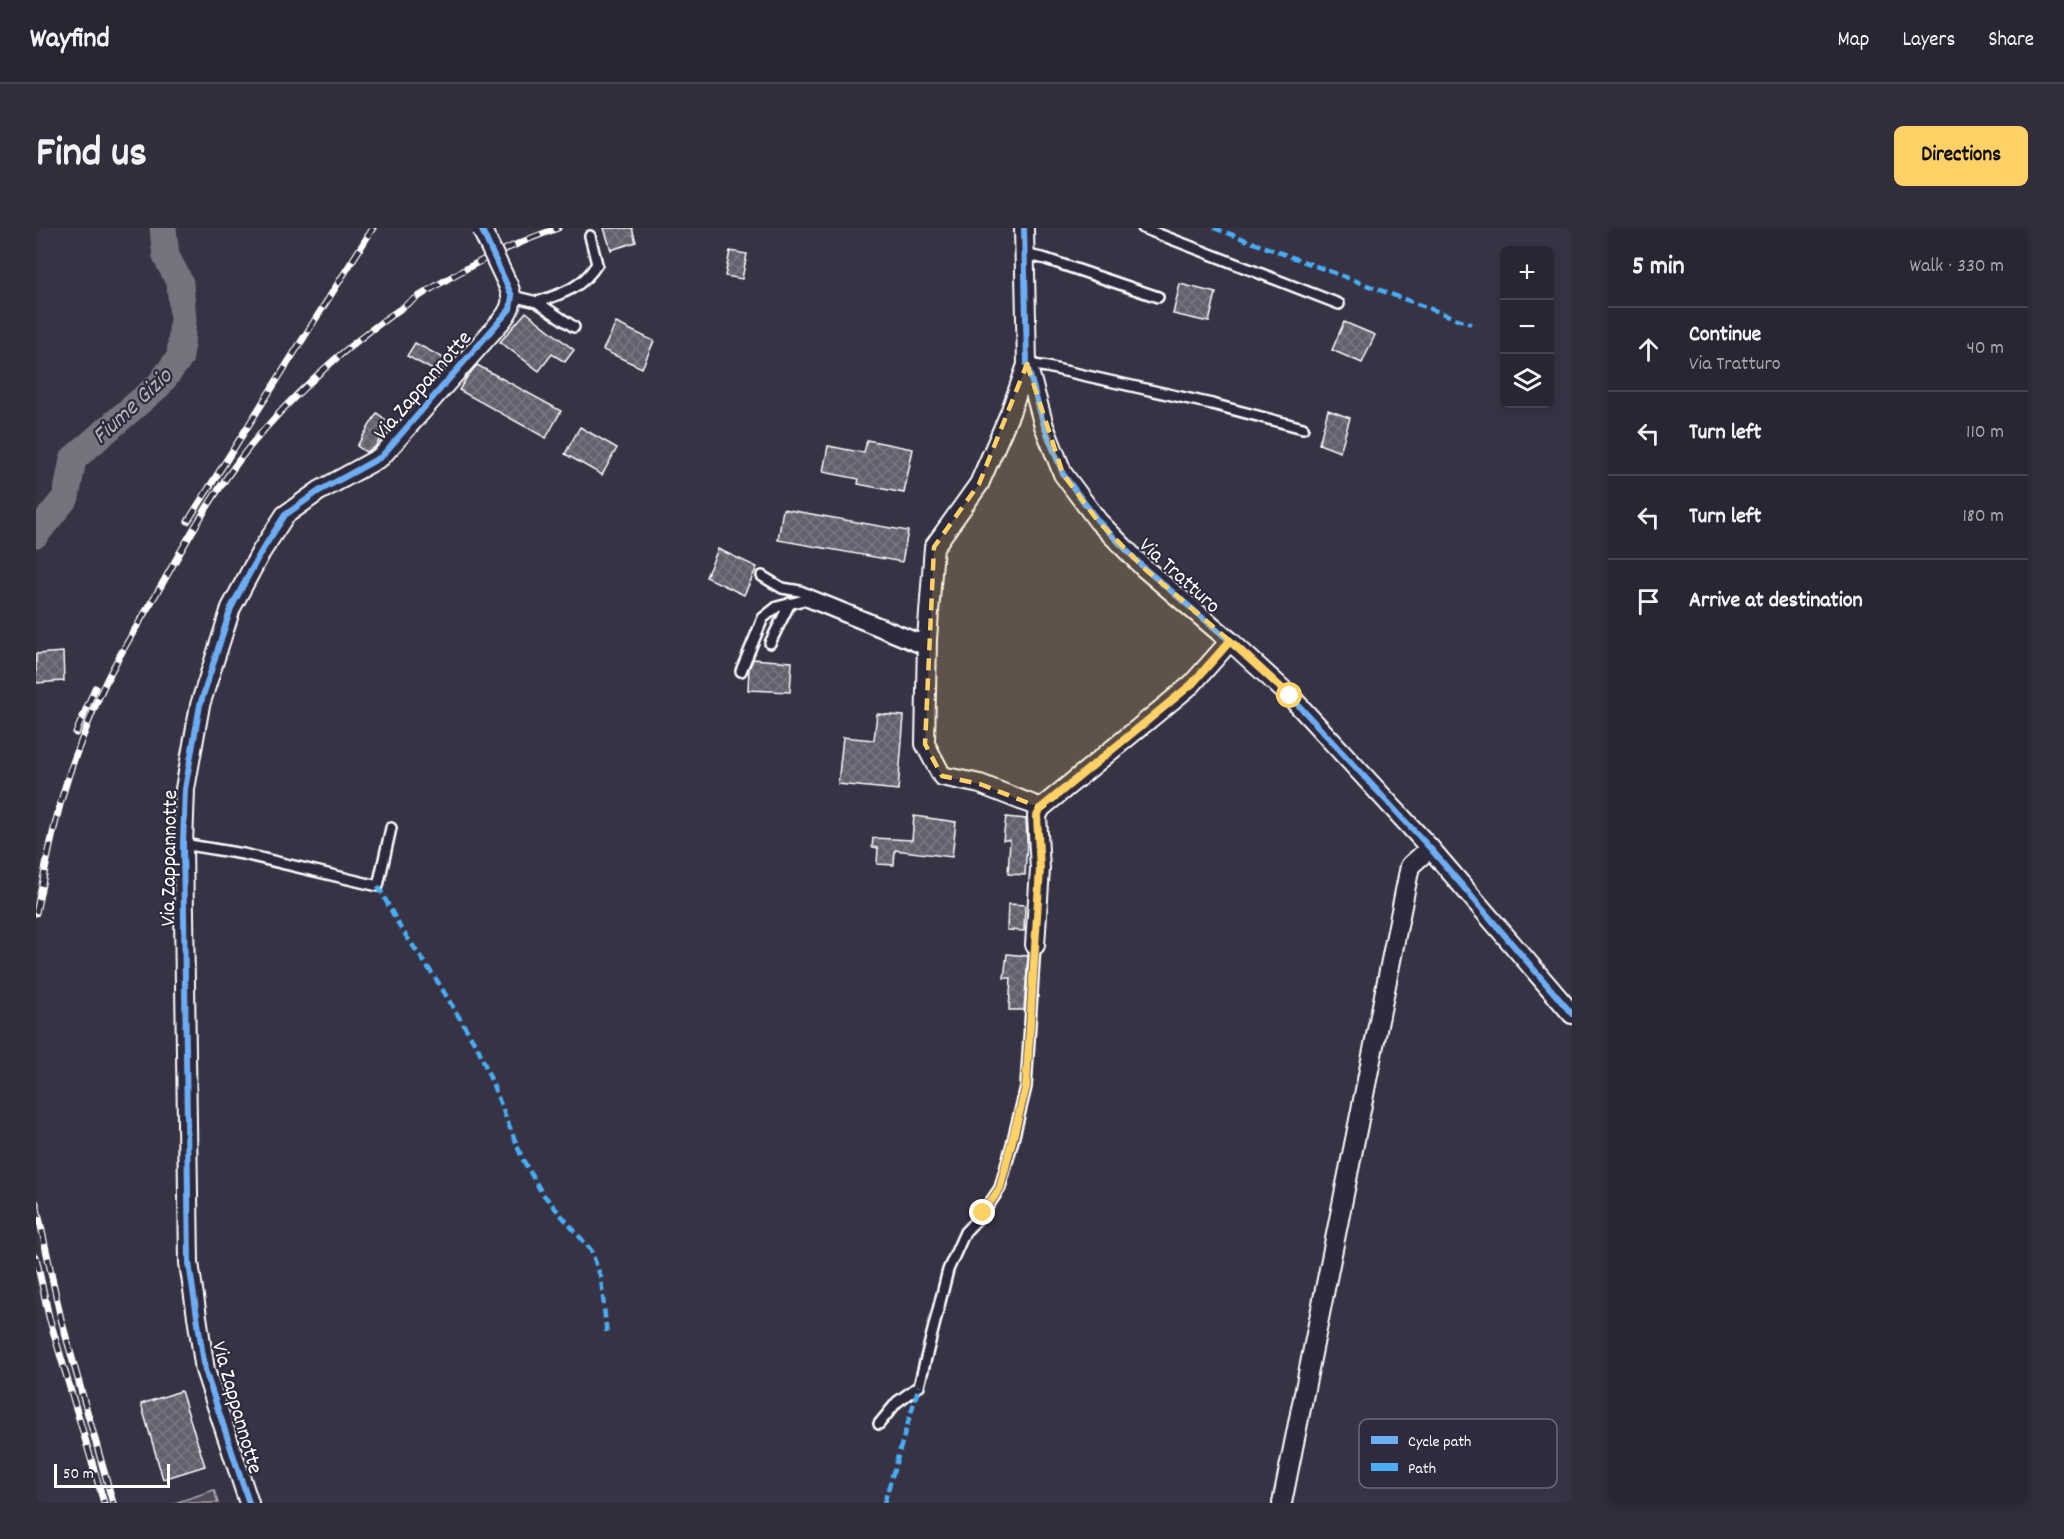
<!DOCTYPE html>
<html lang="en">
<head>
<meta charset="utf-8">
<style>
  :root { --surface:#292634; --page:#312e3c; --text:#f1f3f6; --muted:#a5a5ac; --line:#45434f; --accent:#ffd166 }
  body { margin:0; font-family:Dekko,sans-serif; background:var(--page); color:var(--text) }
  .controls { position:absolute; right:18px; top:18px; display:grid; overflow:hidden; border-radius:9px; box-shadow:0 3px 9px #0003 }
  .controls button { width:54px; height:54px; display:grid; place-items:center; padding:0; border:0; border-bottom:2px solid var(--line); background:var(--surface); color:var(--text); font:30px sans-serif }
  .scale { position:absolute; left:18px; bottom:15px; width:116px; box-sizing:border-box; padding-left:6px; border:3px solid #fff; border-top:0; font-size:16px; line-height:21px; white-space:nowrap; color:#fff; -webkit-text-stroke:4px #2f2a3d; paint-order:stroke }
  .stop { position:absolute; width:18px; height:18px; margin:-14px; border:4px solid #ffd166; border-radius:50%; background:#fff }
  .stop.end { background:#ffd166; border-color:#fff; box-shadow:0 2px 6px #0008 }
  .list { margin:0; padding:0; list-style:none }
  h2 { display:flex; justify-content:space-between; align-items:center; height:78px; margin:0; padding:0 24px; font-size:26px }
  h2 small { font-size:20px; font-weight:400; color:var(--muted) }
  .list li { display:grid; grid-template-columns:39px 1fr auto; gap:18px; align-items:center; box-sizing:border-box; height:84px; padding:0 24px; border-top:2px solid var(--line) }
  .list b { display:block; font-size:22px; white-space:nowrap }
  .list p { margin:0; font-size:20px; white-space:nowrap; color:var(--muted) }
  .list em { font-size:20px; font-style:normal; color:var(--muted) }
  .icon { flex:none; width:33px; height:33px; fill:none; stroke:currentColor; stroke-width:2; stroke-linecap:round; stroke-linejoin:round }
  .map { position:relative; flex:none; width:1536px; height:1275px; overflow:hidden; border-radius:9px }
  header { display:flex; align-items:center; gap:36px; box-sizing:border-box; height:84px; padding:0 30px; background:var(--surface); border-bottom:2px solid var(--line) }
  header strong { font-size:28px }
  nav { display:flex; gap:33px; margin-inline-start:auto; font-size:21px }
  .intro { display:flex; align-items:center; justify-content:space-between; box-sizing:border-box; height:144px; padding:0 36px }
  h1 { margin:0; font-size:42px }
  .button { padding:15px 27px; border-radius:9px; background:var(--accent); color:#111; font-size:21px; font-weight:700 }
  main { display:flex; gap:36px; padding:0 36px }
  aside { flex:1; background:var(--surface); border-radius:9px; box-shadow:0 3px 9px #0003 }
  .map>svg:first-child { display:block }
  .garden { fill:#514c5c; stroke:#a8a6ae; stroke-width:1.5 }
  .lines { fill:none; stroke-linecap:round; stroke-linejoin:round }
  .river { stroke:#76737f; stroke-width:27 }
  .building { fill:url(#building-cross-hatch); stroke:#fff; stroke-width:1.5 }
  .lane-casing { stroke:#fff; stroke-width:14 }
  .street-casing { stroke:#fff; stroke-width:22 }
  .lane { stroke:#2f2a3d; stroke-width:9 }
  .street { stroke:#2f2a3d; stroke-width:18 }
  .rail-casing { stroke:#fff; stroke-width:7 }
  .rail { stroke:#2f2a3d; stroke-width:4.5; stroke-dasharray:14; stroke-linecap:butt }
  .street-bridge-casing { stroke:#fff; stroke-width:22; stroke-linecap:butt }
  .street-bridge { stroke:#2f2a3d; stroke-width:18 }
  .quiet { stroke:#49aef6; stroke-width:4.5; stroke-dasharray:9 4.5; stroke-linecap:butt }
  .cycleway-casing { stroke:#2f2a3d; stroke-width:10 }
  .cycleway { stroke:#6dadf4; stroke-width:6 }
  .route { stroke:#ffd166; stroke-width:8 }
  .marked { fill:#ffd166; fill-opacity:0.2; stroke:#ffd166; stroke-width:4.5; stroke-dasharray:12 8; stroke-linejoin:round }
  .labels { text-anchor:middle; stroke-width:4.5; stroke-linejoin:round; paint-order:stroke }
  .street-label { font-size:22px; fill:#fff; stroke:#2f2a3d }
  .water-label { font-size:24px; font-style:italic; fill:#b4b2b9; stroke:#2f2a3d }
  .key { fill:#2f2a3d; stroke:#6d6a77; stroke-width:1.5 }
  .key-label { font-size:16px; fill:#fff }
</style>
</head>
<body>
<header>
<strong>Wayfind</strong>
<nav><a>Map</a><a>Layers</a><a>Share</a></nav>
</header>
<div class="intro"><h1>Find us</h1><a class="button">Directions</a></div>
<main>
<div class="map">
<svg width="1536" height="1275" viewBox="0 0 1536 1275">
  <defs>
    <pattern id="building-cross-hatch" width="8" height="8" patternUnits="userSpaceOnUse" patternTransform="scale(1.5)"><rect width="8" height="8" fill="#635f6d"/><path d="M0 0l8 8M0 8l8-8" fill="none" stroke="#7a7783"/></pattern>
  </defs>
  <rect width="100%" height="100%" fill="#373345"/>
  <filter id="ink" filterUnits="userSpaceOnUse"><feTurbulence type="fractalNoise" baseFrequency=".0167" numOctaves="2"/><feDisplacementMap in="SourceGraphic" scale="12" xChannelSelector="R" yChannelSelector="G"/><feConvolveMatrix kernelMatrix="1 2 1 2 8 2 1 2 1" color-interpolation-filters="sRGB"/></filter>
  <g filter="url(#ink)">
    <!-- garden -->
    <path class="garden" d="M178,1262L182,1275H139Z"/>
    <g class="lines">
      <!-- river -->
      <path class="river" d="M0,306L30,269L37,231L123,157L144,129L147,91L144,55L130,28L127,0"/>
    </g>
    <!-- building -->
    <g class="building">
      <path d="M568,0H596L600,14L575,22Z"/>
      <path d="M694,23L711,26L706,51L689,48Z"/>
      <path d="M1144,56L1180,65L1173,94L1137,86Z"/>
      <path d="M490,84L538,122L529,134L516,126L503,143L464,114Z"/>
      <path d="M1308,94L1339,107L1326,135L1296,122Z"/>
      <path d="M580,95L618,113L606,140L567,122Z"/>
      <path d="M379,115L413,133L404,146L371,128Z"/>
      <path d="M441,137L525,183L510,210L423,162L431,149Z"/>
      <path d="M1292,182L1314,190L1304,224L1283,216Z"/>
      <path d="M341,185L354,195L339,219L330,224L321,218Z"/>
      <path d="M544,199L581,220L566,247L529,226Z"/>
      <path d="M831,212L877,221L868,265L822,256L823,251L787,244L792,218L828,225Z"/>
      <path d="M747,281L872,303L866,334L742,312Z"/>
      <path d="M682,321L721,339L708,367L670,349Z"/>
      <path d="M27,424L28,453L0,455V426Z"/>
      <path d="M717,431L756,434L754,464L712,462L713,441Z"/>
      <path d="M841,486L868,488L862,562L802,556L807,509L838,512Z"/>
      <path d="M878,588L920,594L916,629L859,622L858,637L841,636L842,620L836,619L837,610L876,612Z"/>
      <path d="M970,589L990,591L991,614L989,647L972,646L974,612H967Z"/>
      <path d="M972,676L989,677L988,703L971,702Z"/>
      <path d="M971,726L992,728L988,782H973L975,750H968Z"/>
      <path d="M145,1163L169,1238L127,1251L105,1176Z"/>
    </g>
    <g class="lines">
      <defs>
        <g id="lane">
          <path d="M1107,0L1303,76"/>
          <path d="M988,26L1010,31L1122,69"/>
          <path d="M476,68L501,74L538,99"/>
          <path d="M501,74C526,66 546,60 561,36L554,8"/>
          <path d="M991,136L1011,139L1176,176L1267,200"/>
          <path d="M726,348L746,360L764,363L878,409L891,411"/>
          <path d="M734,415L754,375"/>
          <path d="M705,443L727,390L741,379L768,372L892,423"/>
          <path d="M147,616L207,626L342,658L355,600"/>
          <path d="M843,1196L861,1174L883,1158L912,1042L929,1004L947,985L964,960L976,916L990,859L999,717"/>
        </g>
        <g id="street">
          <path d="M988,0L991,136L1008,198L1027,246L1062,293L1108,340L1194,413L1254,468L1394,620L1536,786"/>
          <path d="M991,137L974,185L943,256L898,319L891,411L889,516L906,548L944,556L1005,580"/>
          <path d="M999,717L1004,641L1001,588L1005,580L1156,456L1194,413"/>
          <path d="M213,1275L169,1142L153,1035L147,616L149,561L164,477L195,380L225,324L249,287L283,263L345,229L467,91C476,79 478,71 472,57"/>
          <path d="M1246,1275L1374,638L1394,620"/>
        </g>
      </defs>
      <!-- lane casing -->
      <use href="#lane" class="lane-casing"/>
      <!-- street casing -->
      <use href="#street" class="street-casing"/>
      <!-- lane -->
      <use href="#lane" class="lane"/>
      <!-- street -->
      <use href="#street" class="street"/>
      <defs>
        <g id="rail">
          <path d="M152,293L337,0"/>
          <path d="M40,505L59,460"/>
          <path d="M0,685C11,634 20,581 38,532C49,503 62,467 77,440C92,412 109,385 125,358C152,310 180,260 215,217C296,120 403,42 522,0"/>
          <path d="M0,975L25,1091L77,1275"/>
          <path d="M0,1029L13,1089L68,1275"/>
        </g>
      </defs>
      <!-- rail casing -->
      <use href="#rail" class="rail-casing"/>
      <!-- rail -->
      <use href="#rail" class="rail"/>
      <defs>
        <path id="street-bridge" d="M446,2L472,57"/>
      </defs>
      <!-- street-bridge casing -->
      <use href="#street-bridge" class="street-bridge-casing"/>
      <!-- street-bridge -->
      <use href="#street-bridge" class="street-bridge"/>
      <!-- quiet -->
      <g class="quiet">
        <path d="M1178,0L1435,96"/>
        <path d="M342,658L364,699L400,751L443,822L486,930L506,965L555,1022L565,1050L571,1108"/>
        <path d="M848,1275L883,1158"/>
      </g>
      <defs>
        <g id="cycleway">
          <path d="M988,0L991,136L1008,198L1027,246L1062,293L1108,340L1194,413L1254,468L1394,620L1536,786"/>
          <path d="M213,1275L169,1142L153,1035L147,616L149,561L164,477L195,380L225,324L249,287L283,263L345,229L474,81L476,68L445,0"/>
        </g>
      </defs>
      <!-- cycleway casing -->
      <use href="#cycleway" class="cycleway-casing"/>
      <!-- cycleway -->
      <use href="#cycleway" class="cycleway"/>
    </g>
  </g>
  <g class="lines" filter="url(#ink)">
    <!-- route -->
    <path class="route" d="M947,985L964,960L990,859L1004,641L1001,588L1005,580L1156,456L1194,413L1254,468"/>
  </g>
  <!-- marked area -->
  <path class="marked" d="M991,136L1027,246L1062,293L1108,340L1194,413L1156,456L1005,580L944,556L906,548L889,516L898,319L943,256Z"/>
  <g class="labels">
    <!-- street labels -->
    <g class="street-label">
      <text transform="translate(385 156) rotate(-49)" y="8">Via Zappannotte</text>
      <text transform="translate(1145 346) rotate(42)" y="8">Via Tratturo</text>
      <text transform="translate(131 630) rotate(-89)" y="8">Via Zappannotte</text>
      <text transform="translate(203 1179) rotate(74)" y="8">Via Zappannotte</text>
    </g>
    <!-- water labels -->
    <g class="water-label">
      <text transform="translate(95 177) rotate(-43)" y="8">Fiume Gizio</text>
    </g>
  </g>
  <!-- legend -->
  <rect x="1323" y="1191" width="198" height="69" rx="9" class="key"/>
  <rect x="1335" y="1208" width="27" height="8" fill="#6dadf4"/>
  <rect x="1335" y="1235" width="27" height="8" fill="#49aef6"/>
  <g class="key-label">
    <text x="1372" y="1218">Cycle path</text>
    <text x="1372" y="1245">Path</text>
  </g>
</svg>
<div class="controls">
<button>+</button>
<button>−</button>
<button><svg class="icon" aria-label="layers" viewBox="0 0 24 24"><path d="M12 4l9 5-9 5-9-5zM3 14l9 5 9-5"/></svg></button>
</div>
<div class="scale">50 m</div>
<div class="stop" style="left:1254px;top:468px"></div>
<div class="stop end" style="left:947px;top:985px"></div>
</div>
<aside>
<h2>5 min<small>Walk · 330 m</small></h2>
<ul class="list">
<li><svg class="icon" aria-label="ahead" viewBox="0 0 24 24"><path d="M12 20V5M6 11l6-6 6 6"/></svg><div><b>Continue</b><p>Via Tratturo</p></div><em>40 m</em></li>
<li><svg class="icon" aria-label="left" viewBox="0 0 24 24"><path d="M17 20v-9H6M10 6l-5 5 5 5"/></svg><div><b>Turn left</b></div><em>110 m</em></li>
<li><svg class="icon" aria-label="left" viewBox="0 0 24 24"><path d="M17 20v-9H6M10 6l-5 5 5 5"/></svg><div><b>Turn left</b></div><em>180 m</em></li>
<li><svg class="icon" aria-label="arrive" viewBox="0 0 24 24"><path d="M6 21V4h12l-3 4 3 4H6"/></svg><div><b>Arrive at destination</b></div></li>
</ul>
</aside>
</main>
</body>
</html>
